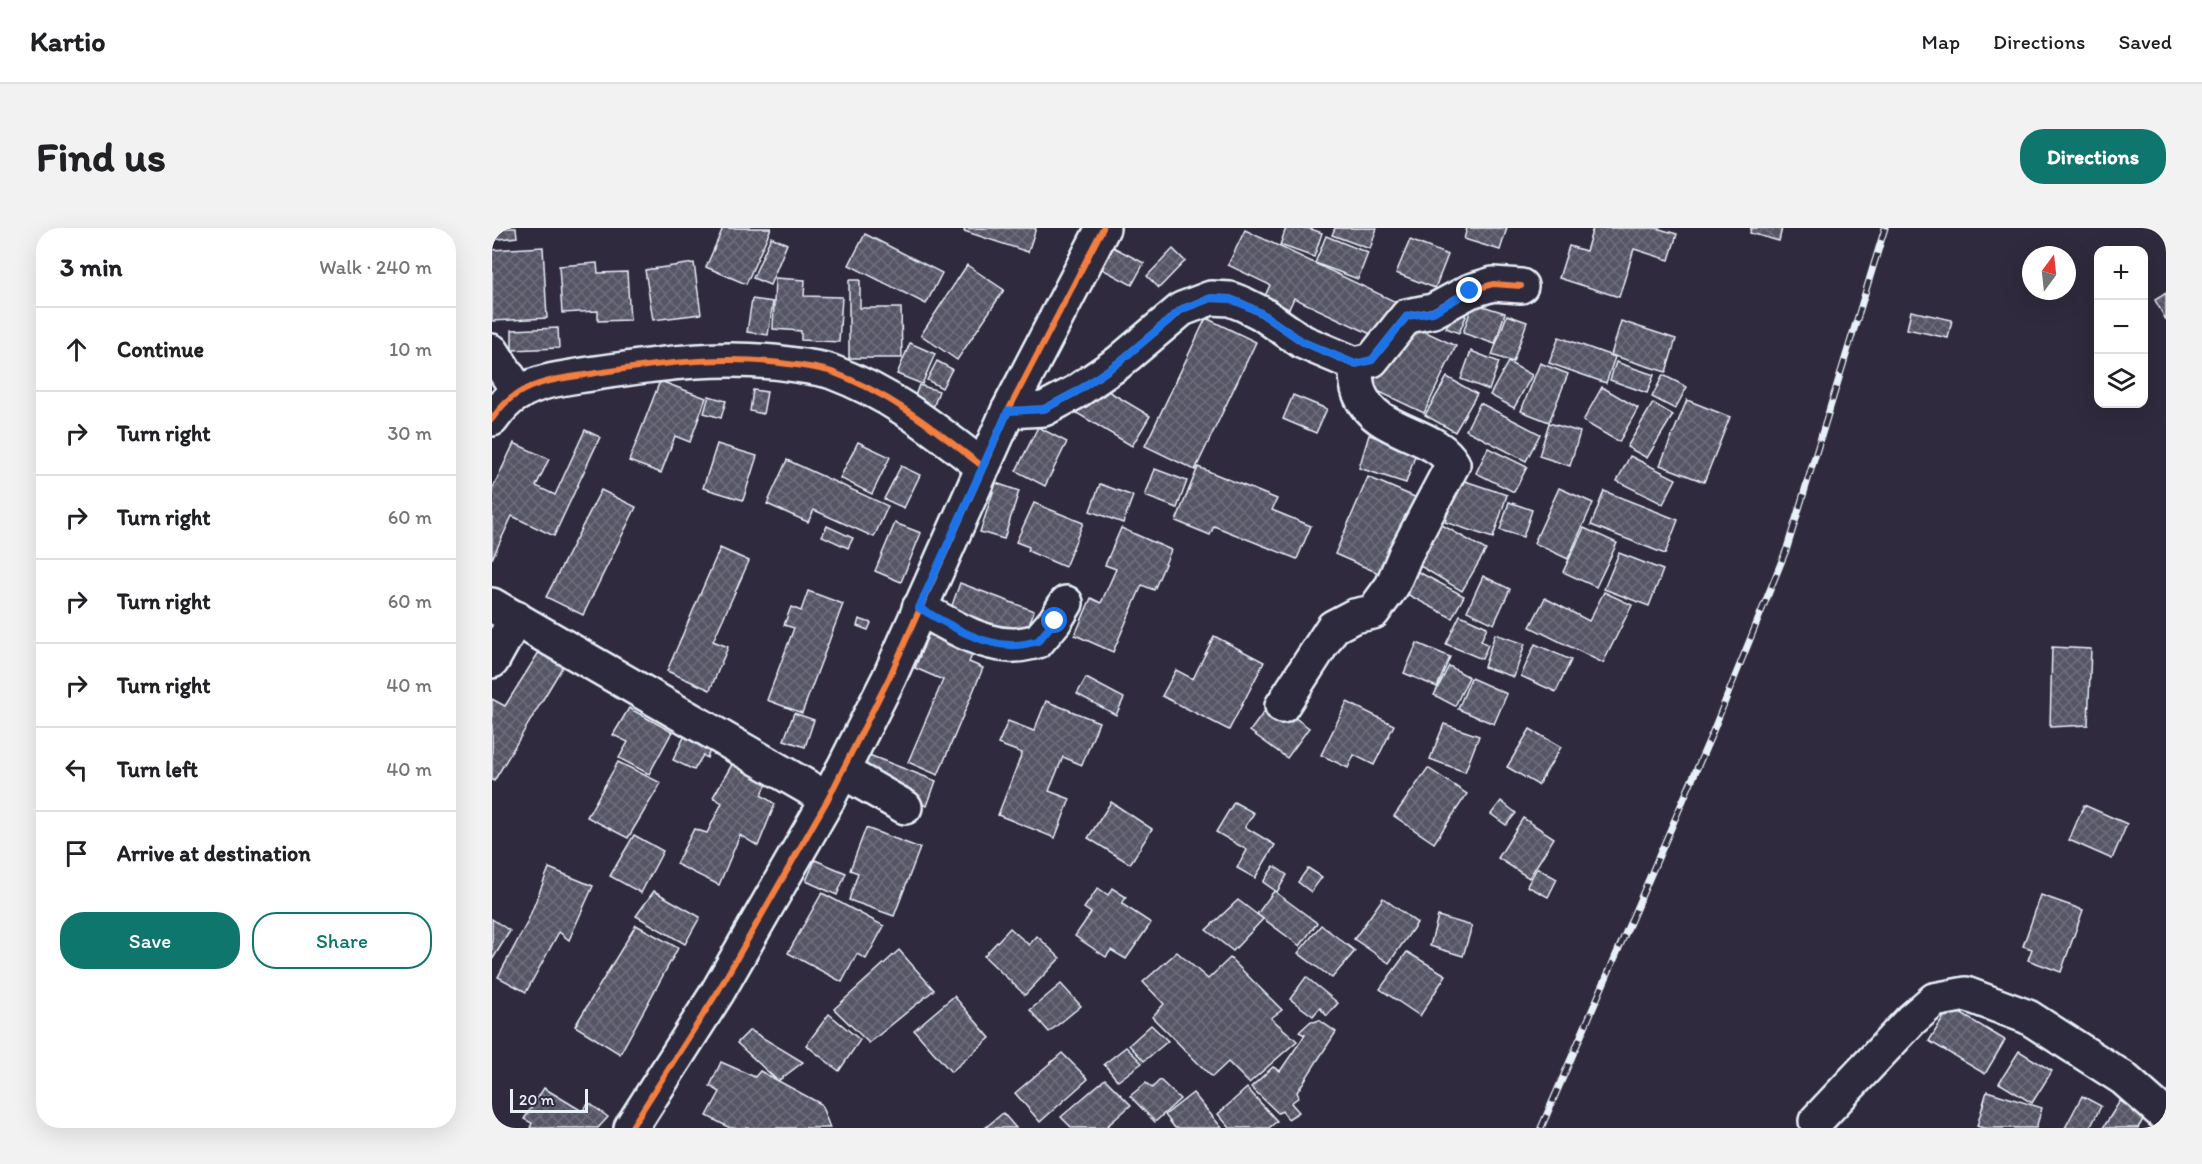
<!DOCTYPE html>
<html lang="en">
<head>
<meta charset="utf-8">
<style>
  :root { --surface:#fff; --page:#f2f2f2; --text:#202124; --muted:#757577; --line:#e0e0e0; --accent:#0f766e }
  body { margin:0; font-family:Itim,sans-serif; background:var(--page); color:var(--text) }
  .controls { position:absolute; right:18px; top:18px; display:grid; overflow:hidden; border-radius:12px; box-shadow:0 6px 24px #0002 }
  .controls button { width:54px; height:54px; display:grid; place-items:center; padding:0; border:0; border-bottom:2px solid var(--line); background:var(--surface); color:var(--text); font:30px sans-serif }
  .compass { position:absolute; left:1530px; top:18px; width:54px; height:54px; border-radius:50%; background:var(--surface); box-shadow:0 6px 24px #0002; rotate:15deg }
  .scale { position:absolute; left:18px; bottom:15px; width:78px; box-sizing:border-box; padding-left:6px; border:3px solid #e8f1f8; border-top:0; font-size:16px; line-height:21px; white-space:nowrap; color:#e8f1f8; -webkit-text-stroke:4px #2f2a3d; paint-order:stroke }
  .stop { position:absolute; width:18px; height:18px; margin:-14px; border:4px solid #1a73e8; border-radius:50%; background:#fff }
  .stop.end { background:#1a73e8; border-color:#fff; box-shadow:0 2px 6px #0008 }
  .list { margin:0; padding:0; list-style:none }
  h2 { display:flex; justify-content:space-between; align-items:center; height:78px; margin:0; padding:0 24px; font-size:26px }
  h2 small { font-size:20px; font-weight:400; color:var(--muted) }
  .list li { display:grid; grid-template-columns:39px 1fr auto; gap:18px; align-items:center; box-sizing:border-box; height:84px; padding:0 24px; border-top:2px solid var(--line) }
  .list b { display:block; font-size:22px; white-space:nowrap }
  .list em { font-size:20px; font-style:normal; color:var(--muted) }
  .actions { display:flex; gap:12px; padding:18px 24px }
  .actions a { flex:1; padding:14px 0; border:2px solid var(--accent); border-radius:24px; text-align:center; font-size:21px; color:var(--accent) }
  .actions .main { background:var(--accent); color:#fff }
  .icon { flex:none; width:33px; height:33px; fill:none; stroke:currentColor; stroke-width:2; stroke-linecap:round; stroke-linejoin:round }
  .map { position:relative; flex:none; width:1674px; height:900px; overflow:hidden; border-radius:24px }
  header { display:flex; align-items:center; gap:36px; box-sizing:border-box; height:84px; padding:0 30px; background:var(--surface); border-bottom:2px solid var(--line) }
  header strong { font-size:28px }
  nav { display:flex; gap:33px; margin-inline-start:auto; font-size:21px }
  .intro { display:flex; align-items:center; justify-content:space-between; box-sizing:border-box; height:144px; padding:0 36px }
  h1 { margin:0; font-size:42px }
  .button { padding:15px 27px; border-radius:24px; background:var(--accent); color:#fff; font-size:21px; font-weight:700 }
  main { display:flex; gap:36px; padding:0 36px }
  aside { flex:1; background:var(--surface); border-radius:24px; box-shadow:0 6px 24px #0002 }
  .map>svg:first-child { display:block }
  .building { fill:url(#building-cross-hatch); stroke:#e8f1f8; stroke-width:1.5 }
  .lines { fill:none; stroke-linecap:round; stroke-linejoin:round }
  .minor-casing { stroke:#e8f1f8; stroke-width:38 }
  .minor { stroke:#2f2a3d; stroke-width:33 }
  .rail-casing { stroke:#e8f1f8; stroke-width:7 }
  .rail { stroke:#2f2a3d; stroke-width:4.5; stroke-dasharray:14; stroke-linecap:butt }
  .cycleway-casing { stroke:#2f2a3d; stroke-width:10 }
  .cycleway { stroke:#f27e40; stroke-width:6 }
  .route { stroke:#1a73e8; stroke-width:8 }
</style>
</head>
<body>
<header>
<strong>Kartio</strong>
<nav><a>Map</a><a>Directions</a><a>Saved</a></nav>
</header>
<div class="intro"><h1>Find us</h1><a class="button">Directions</a></div>
<main>
<aside>
<h2>3 min<small>Walk · 240 m</small></h2>
<ul class="list">
<li><svg class="icon" aria-label="ahead" viewBox="0 0 24 24"><path d="M12 20V5M6 11l6-6 6 6"/></svg><div><b>Continue</b></div><em>10 m</em></li>
<li><svg class="icon" aria-label="right" viewBox="0 0 24 24"><path d="M7 20v-9h11M14 6l5 5-5 5"/></svg><div><b>Turn right</b></div><em>30 m</em></li>
<li><svg class="icon" aria-label="right" viewBox="0 0 24 24"><path d="M7 20v-9h11M14 6l5 5-5 5"/></svg><div><b>Turn right</b></div><em>60 m</em></li>
<li><svg class="icon" aria-label="right" viewBox="0 0 24 24"><path d="M7 20v-9h11M14 6l5 5-5 5"/></svg><div><b>Turn right</b></div><em>60 m</em></li>
<li><svg class="icon" aria-label="right" viewBox="0 0 24 24"><path d="M7 20v-9h11M14 6l5 5-5 5"/></svg><div><b>Turn right</b></div><em>40 m</em></li>
<li><svg class="icon" aria-label="left" viewBox="0 0 24 24"><path d="M17 20v-9H6M10 6l-5 5 5 5"/></svg><div><b>Turn left</b></div><em>40 m</em></li>
<li><svg class="icon" aria-label="arrive" viewBox="0 0 24 24"><path d="M6 21V4h12l-3 4 3 4H6"/></svg><div><b>Arrive at destination</b></div></li>
</ul>
<div class="actions"><a class="main">Save</a><a>Share</a></div>
</aside>
<div class="map">
<svg width="1674" height="900" viewBox="0 0 1674 900">
  <defs>
    <pattern id="building-cross-hatch" width="8" height="8" patternUnits="userSpaceOnUse" patternTransform="scale(1.5)"><rect width="8" height="8" fill="#575565"/><path d="M0 0l8 8M0 8l8-8" fill="none" stroke="#6f6e7c"/></pattern>
  </defs>
  <rect width="100%" height="100%" fill="#2f2a3d"/>
  <filter id="ink" filterUnits="userSpaceOnUse"><feTurbulence type="fractalNoise" baseFrequency=".0167" numOctaves="2"/><feDisplacementMap in="SourceGraphic" scale="12" xChannelSelector="R" yChannelSelector="G"/><feConvolveMatrix kernelMatrix="1 2 1 2 8 2 1 2 1" color-interpolation-filters="sRGB"/></filter>
  <g filter="url(#ink)">
    <!-- building -->
    <g class="building">
      <path d="M0,0H24L25,9L0,12Z"/>
      <path d="M231,0H279L254,56L214,39Z"/>
      <path d="M473,0H544L536,24L472,3Z"/>
      <path d="M794,0H816L830,5L822,29L788,17Z"/>
      <path d="M843,0H885L878,21L840,7Z"/>
      <path d="M975,0H1015L1008,22L972,11Z"/>
      <path d="M1101,0H1164L1185,6L1177,32L1142,21L1127,69L1067,50L1077,18L1094,23Z"/>
      <path d="M1259,0H1290L1287,13L1258,5Z"/>
      <path d="M753,2L904,74L887,110L802,70L797,81L772,70L778,57L736,37Z"/>
      <path d="M373,6L450,45L434,76L357,37Z"/>
      <path d="M834,8L876,25L866,51L823,35Z"/>
      <path d="M279,9L295,16L278,57L261,50Z"/>
      <path d="M918,12L956,27L943,60L904,45Z"/>
      <path d="M51,19L55,90L0,93V22Z"/>
      <path d="M621,19L652,35L640,57L610,41Z"/>
      <path d="M681,21L693,33L667,60L655,48Z"/>
      <path d="M105,35L106,45L135,44L138,92L106,93V83L70,85L67,38Z"/>
      <path d="M202,35L209,86L161,92L153,42Z"/>
      <path d="M475,37L512,62L465,132L429,107Z"/>
      <path d="M283,50L313,52L312,68L350,69L347,114L309,112V103L281,101Z"/>
      <path d="M357,52H368V80H409L410,130H357Z"/>
      <path d="M1674,65V92L1663,72Z"/>
      <path d="M260,71L281,74L276,107L255,104Z"/>
      <path d="M981,75L1013,85L1003,116L971,105Z"/>
      <path d="M962,82L974,88L967,105L954,100Z"/>
      <path d="M1419,83L1460,92L1456,110L1415,101Z"/>
      <path d="M1015,87L1035,94L1021,134L1000,127Z"/>
      <path d="M714,90L764,114L703,242L653,218Z"/>
      <path d="M1129,93L1184,111L1174,144L1119,127Z"/>
      <path d="M919,97L964,118L932,185L875,158L889,129L901,135Z"/>
      <path d="M66,100L67,120L20,122V102Z"/>
      <path d="M1067,109L1123,129L1114,155L1057,135Z"/>
      <path d="M418,115L443,126L430,156L405,146Z"/>
      <path d="M979,123L1007,134L997,162L969,151Z"/>
      <path d="M445,133L460,141L450,160L435,152Z"/>
      <path d="M1016,134L1040,147L1022,180L998,167Z"/>
      <path d="M1124,134L1162,147L1155,165L1118,152Z"/>
      <path d="M1048,135L1076,146L1057,194L1029,183Z"/>
      <path d="M1171,147L1195,159L1183,181L1160,169Z"/>
      <path d="M955,149L985,166L963,204L933,187Z"/>
      <path d="M168,153L214,170L198,214L183,208L169,245L137,233Z"/>
      <path d="M601,154L658,188L640,218L583,184Z"/>
      <path d="M427,157L447,163L440,183L420,176Z"/>
      <path d="M1110,159L1146,180L1127,214L1091,193Z"/>
      <path d="M261,162L275,164L271,186L258,183Z"/>
      <path d="M801,167L835,181L824,205L791,191Z"/>
      <path d="M217,168L234,173L229,190L212,185Z"/>
      <path d="M1195,172L1238,189L1212,254L1168,237Z"/>
      <path d="M988,175L1048,206L1034,233L974,202Z"/>
      <path d="M1161,175L1181,187L1155,230L1135,219Z"/>
      <path d="M1057,195L1088,204L1078,238L1047,228Z"/>
      <path d="M546,199L575,214L553,258L524,243Z"/>
      <path d="M93,202L108,209L62,308L20,288L0,331V262L22,215L57,231L44,258L63,267Z"/>
      <path d="M877,207L925,222L914,255L867,240Z"/>
      <path d="M366,214L398,229L380,266L348,250Z"/>
      <path d="M225,216L265,228L251,272L211,260Z"/>
      <path d="M996,220L1035,239L1022,264L984,245Z"/>
      <path d="M1138,228L1184,251L1171,276L1125,253Z"/>
      <path d="M295,232L396,278L382,309L322,282L316,294L275,276Z"/>
      <path d="M409,238L428,247L412,280L392,271Z"/>
      <path d="M706,239L785,271L780,282L819,298L805,331L722,298L718,307L684,293Z"/>
      <path d="M663,241L695,253L685,280L653,268Z"/>
      <path d="M876,249L932,273L900,351L843,326Z"/>
      <path d="M967,251L1015,267L1001,310L953,294Z"/>
      <path d="M504,255L527,263L512,311L488,304Z"/>
      <path d="M608,256L641,268L631,295L598,283Z"/>
      <path d="M1067,260L1101,275L1076,331L1042,315Z"/>
      <path d="M109,262L144,279L91,387L54,369Z"/>
      <path d="M1112,263L1186,292L1173,326L1099,297Z"/>
      <path d="M1017,274L1040,282L1031,309L1008,302Z"/>
      <path d="M542,275L591,295L573,339L536,323L537,319L524,314Z"/>
      <path d="M936,289L994,322L970,363L913,329Z"/>
      <path d="M403,295L429,305L409,354L383,343Z"/>
      <path d="M335,298L361,310L356,320L330,308Z"/>
      <path d="M629,300L679,322L662,362L650,357L621,424L583,407L599,370L609,375L624,341L613,337Z"/>
      <path d="M1092,300L1125,315L1104,359L1071,344Z"/>
      <path d="M228,320L257,333L221,413L236,419L218,462L175,443Z"/>
      <path d="M1127,325L1171,342L1157,378L1112,361Z"/>
      <path d="M919,340L972,368L960,390L907,362Z"/>
      <path d="M991,348L1018,361L1002,396L975,383Z"/>
      <path d="M468,355L542,383L532,410L458,383Z"/>
      <path d="M316,363L351,376L310,485L275,472L302,400L292,397L299,379L309,383Z"/>
      <path d="M1112,364L1140,377L1111,435L1038,399L1053,370L1097,393Z"/>
      <path d="M968,387L995,399L989,413L996,417L990,431L954,416Z"/>
      <path d="M367,391L379,395L376,402L365,398Z"/>
      <path d="M439,400L484,419L477,434L491,440L446,547L416,534L451,452L423,440Z"/>
      <path d="M1003,406L1033,416L1022,449L992,439Z"/>
      <path d="M722,408L772,434L737,502L670,468L684,442L701,451Z"/>
      <path d="M925,415L958,429L945,459L912,445Z"/>
      <path d="M1043,416L1079,432L1064,464L1029,448Z"/>
      <path d="M1560,419L1599,421L1596,497L1558,499Z"/>
      <path d="M47,424L71,438L2,553L0,552V471L13,478Z"/>
      <path d="M957,438L977,449L963,478L942,467Z"/>
      <path d="M594,450L632,470L624,487L585,466Z"/>
      <path d="M979,450L1015,466L1002,496L966,481Z"/>
      <path d="M554,473L607,494L590,537L571,529L557,563L578,571L563,610L506,587L530,525L506,516L516,493L542,503Z"/>
      <path d="M780,473L817,500L795,530L758,503Z"/>
      <path d="M855,474L902,497L882,537L862,527L856,540L829,527Z"/>
      <path d="M137,480L180,504L157,546L127,530L136,514L121,507Z"/>
      <path d="M302,485L322,492L313,519L292,512Z"/>
      <path d="M952,496L987,508L973,544L938,531Z"/>
      <path d="M1038,501L1069,519L1046,557L1015,539Z"/>
      <path d="M195,503L219,518L215,530L211,527L202,542L181,532Z"/>
      <path d="M377,527L444,553L435,578L367,551Z"/>
      <path d="M242,533L278,551L269,567L283,576L266,618L248,607L227,657L184,636L202,601L215,605L230,575L221,569Z"/>
      <path d="M126,534L169,555L136,610L95,589Z"/>
      <path d="M936,540L975,566L942,615L902,588Z"/>
      <path d="M1009,573L1024,585L1014,597L999,586Z"/>
      <path d="M619,574L660,601L638,636L596,610Z"/>
      <path d="M742,574L762,585L753,599L783,617L763,650L745,640L755,622L724,604Z"/>
      <path d="M1592,577L1635,596L1620,631L1577,612Z"/>
      <path d="M1031,590L1062,610L1037,650L1006,630Z"/>
      <path d="M374,600L428,620L402,688L357,672L366,645L358,642Z"/>
      <path d="M142,607L171,623L149,665L118,648Z"/>
      <path d="M323,632L354,645L345,667L314,653Z"/>
      <path d="M782,638L795,647L785,664L771,654Z"/>
      <path d="M57,640L101,658L77,712L67,704L34,764L6,749L35,695Z"/>
      <path d="M816,640L830,649L819,664L806,654Z"/>
      <path d="M1045,640L1065,651L1056,669L1035,658Z"/>
      <path d="M606,660L616,667L620,660L634,669L630,676L659,695L634,731L619,722L614,729L583,708L599,685L592,680Z"/>
      <path d="M162,663L208,689L193,716L144,688Z"/>
      <path d="M782,663L825,695L808,718L765,686Z"/>
      <path d="M330,665L392,698L374,731L365,726L350,754L296,725Z"/>
      <path d="M1549,667L1591,682L1569,744L1536,732L1540,721L1531,718Z"/>
      <path d="M891,670L925,695L897,735L862,711Z"/>
      <path d="M746,672L771,691L741,723L714,702Z"/>
      <path d="M946,688L980,698L971,728L938,718Z"/>
      <path d="M0,691L18,703L0,732Z"/>
      <path d="M144,697L186,720L128,826L83,798Z"/>
      <path d="M829,697L863,723L840,750L806,725Z"/>
      <path d="M518,700L537,717L545,708L568,730L533,767L492,728Z"/>
      <path d="M407,722L442,762L377,815L342,781Z"/>
      <path d="M685,724L716,751L738,730L790,782L779,790L805,813L757,855L736,834L720,849L660,789L672,776L651,754Z"/>
      <path d="M915,724L954,747L928,788L888,761Z"/>
      <path d="M814,749L846,775L835,788L828,780L821,788L798,771Z"/>
      <path d="M569,756L589,778L557,804L538,782Z"/>
      <path d="M462,768L498,810L459,844L422,802Z"/>
      <path d="M1458,779L1513,812L1493,846L1437,813Z"/>
      <path d="M337,786L368,812L347,843L314,817Z"/>
      <path d="M827,792L844,804L805,864L807,869L799,875L807,884L796,891L790,883L786,885L759,859L781,839L788,843L813,807L807,804L819,793L822,794Z"/>
      <path d="M659,797L676,813L652,833L637,817Z"/>
      <path d="M258,802L311,834L286,853L245,815Z"/>
      <path d="M634,819L650,835L626,853L612,836Z"/>
      <path d="M1527,823L1560,843L1540,875L1507,855Z"/>
      <path d="M570,825L596,851L548,894L523,865Z"/>
      <path d="M229,834L263,849L268,843L329,876L338,900H238L215,888L228,864L218,858Z"/>
      <path d="M613,851L639,877L613,900H580L569,889Z"/>
      <path d="M668,852L688,871L663,894L638,868L654,855L660,860Z"/>
      <path d="M52,860L90,883L97,875L116,889L106,900H38L40,895L32,891Z"/>
      <path d="M755,860L785,893L777,900H738L726,886Z"/>
      <path d="M1495,863L1550,880L1544,900H1491L1485,898Z"/>
      <path d="M701,865L730,900H683L673,887Z"/>
      <path d="M1590,868L1609,878L1598,900H1573Z"/>
      <path d="M1628,873L1653,888L1646,900H1611Z"/>
      <path d="M511,885L524,900H493Z"/>
    </g>
    <g class="lines">
      <defs>
        <g id="minor">
          <path d="M0,123L27,165"/>
          <path d="M516,183L552,181L584,164L626,135L690,81L719,70L738,71L751,76L769,85L811,114L863,136L880,132L915,88L941,83L978,63L1001,56L1029,58"/>
          <path d="M0,191C7,181 15,172 25,166C48,151 78,150 104,145C171,135 237,126 304,137C316,139 329,140 340,144C399,166 441,200 490,238"/>
          <path d="M0,377L336,571"/>
          <path d="M427,380C455,395 486,416 518,417C527,418 537,415 546,413L563,393L574,375"/>
          <path d="M0,433L24,390"/>
          <path d="M790,478L841,399L862,388L881,384L900,358L914,325L961,236C943,203 883,207 867,164C864,155 864,144 863,136"/>
          <path d="M350,543L413,579"/>
          <path d="M1324,893L1419,792L1442,772L1474,766L1536,789L1631,850L1674,888"/>
          <path d="M139,900L225,765L336,571L397,450L516,183L611,0"/>
        </g>
      </defs>
      <!-- minor casing -->
      <use href="#minor" class="minor-casing"/>
      <!-- minor -->
      <use href="#minor" class="minor"/>
      <defs>
        <path id="rail" d="M1049,900L1219,508L1295,320L1393,0"/>
      </defs>
      <!-- rail casing -->
      <use href="#rail" class="rail-casing"/>
      <!-- rail -->
      <use href="#rail" class="rail"/>
      <defs>
        <g id="cycleway">
          <path d="M516,183L552,181L584,164L626,135L690,81L719,70L738,71L751,76L769,85L811,114L863,136L880,132L915,88L941,83L978,63L1001,56L1029,58"/>
          <path d="M0,191C7,181 15,172 25,166C48,151 78,150 104,145C171,135 237,126 304,137C316,139 329,140 340,144C399,166 441,200 490,238"/>
          <path d="M139,900L225,765L336,571L397,450L516,183L611,0"/>
        </g>
      </defs>
      <!-- cycleway casing -->
      <use href="#cycleway" class="cycleway-casing"/>
      <!-- cycleway -->
      <use href="#cycleway" class="cycleway"/>
    </g>
  </g>
  <g class="lines" filter="url(#ink)">
    <!-- route -->
    <path class="route" d="M563,393L546,413C537,415 527,418 518,417C486,416 455,395 427,380L516,183L552,181L584,164L626,135L690,81L719,70L738,71L751,76L769,85L811,114L863,136L880,132L915,88L941,84L978,63"/>
  </g>
</svg>
<div class="controls">
<button>+</button>
<button>−</button>
<button><svg class="icon" aria-label="layers" viewBox="0 0 24 24"><path d="M12 4l9 5-9 5-9-5zM3 14l9 5 9-5"/></svg></button>
</div>
<svg class="compass" viewBox="-18 -18 36 36"><path d="M0-13l5 13h-10z" fill="#e53935"/><path d="M0 13l5-13h-10z" fill="#757577"/></svg>
<div class="scale">20 m</div>
<div class="stop" style="left:563px;top:393px"></div>
<div class="stop end" style="left:978px;top:63px"></div>
</div>
</main>
</body>
</html>
